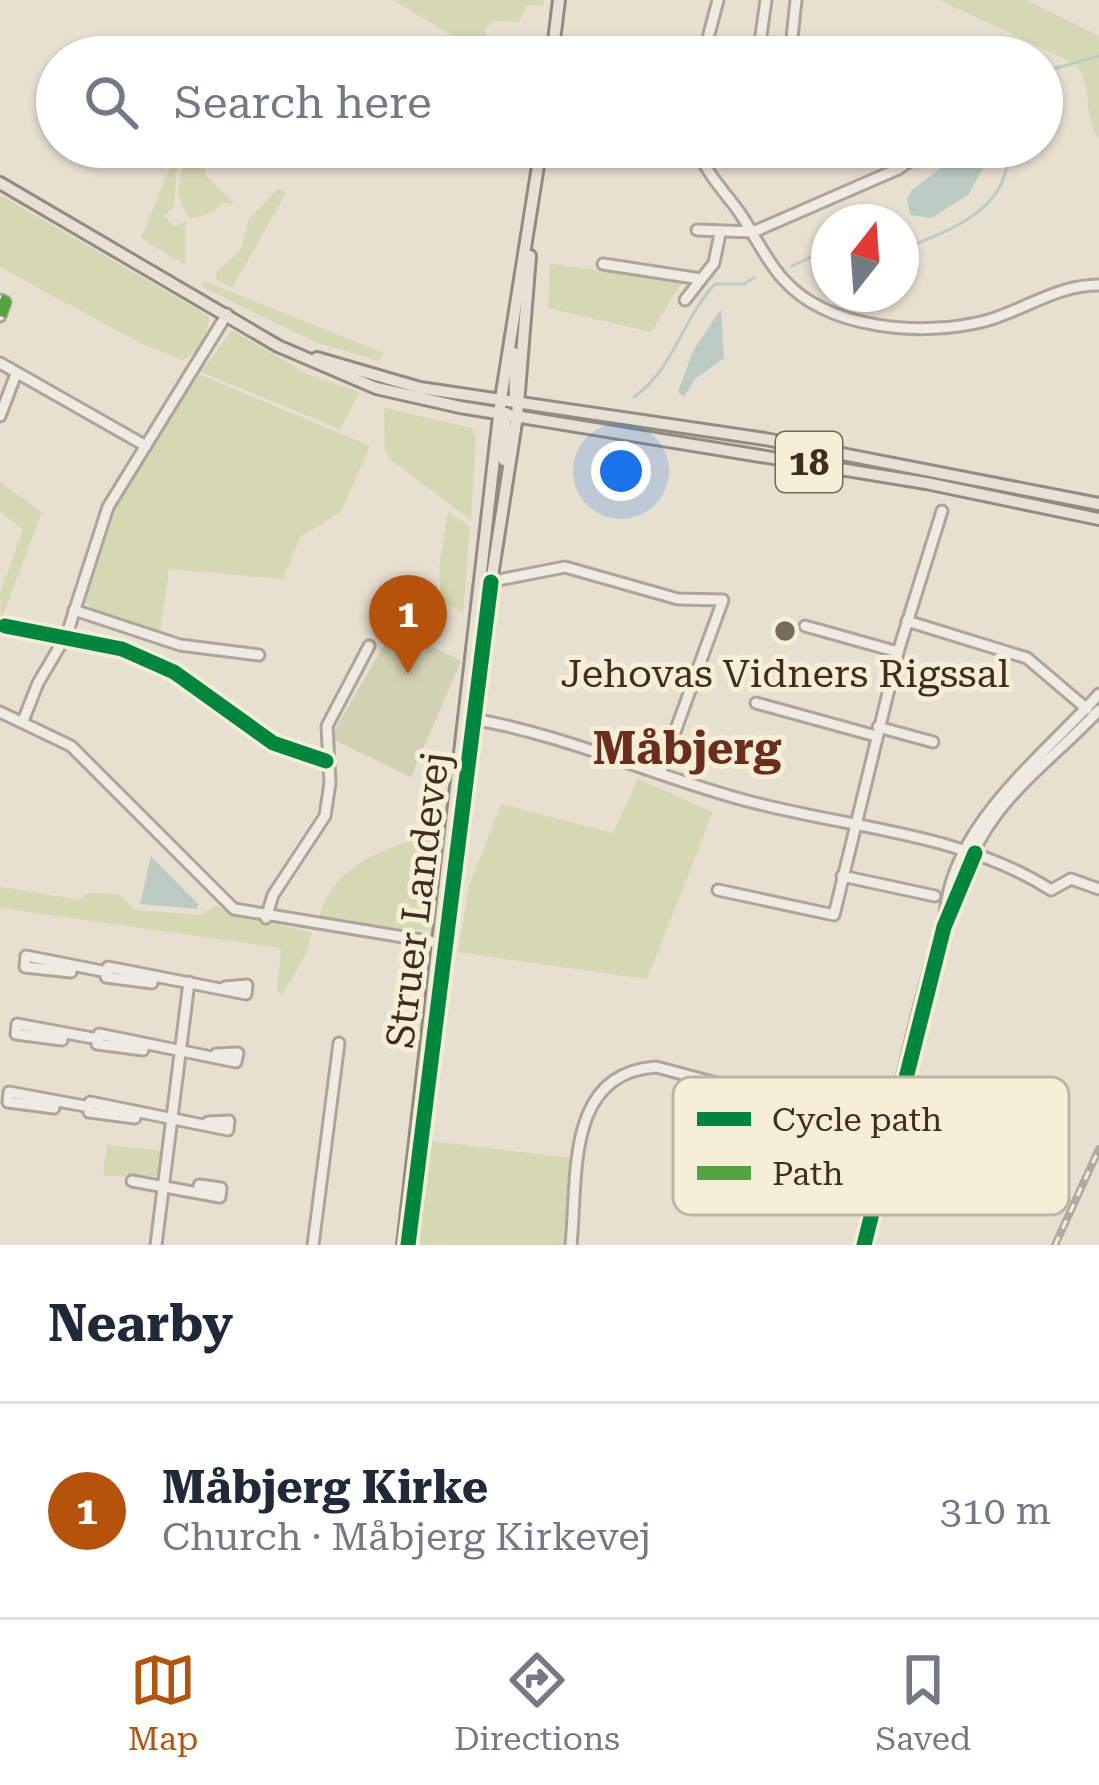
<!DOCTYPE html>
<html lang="en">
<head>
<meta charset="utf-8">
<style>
  :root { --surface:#fff; --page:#f6f6f7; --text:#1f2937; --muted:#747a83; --line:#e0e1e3; --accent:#b45309 }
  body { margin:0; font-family:"Roboto Serif",serif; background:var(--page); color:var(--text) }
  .compass { position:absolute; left:811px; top:204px; width:108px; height:108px; border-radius:50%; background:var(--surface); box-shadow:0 3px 9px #0004; rotate:17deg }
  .you { position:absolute; left:621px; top:471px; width:42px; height:42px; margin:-30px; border:9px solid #fff; border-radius:50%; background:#1a73e8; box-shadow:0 0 0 18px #1a73e833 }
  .badge { display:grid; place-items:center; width:78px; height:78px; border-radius:50%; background:var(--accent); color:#fff; font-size:39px; font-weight:700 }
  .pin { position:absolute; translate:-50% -99px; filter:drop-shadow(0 3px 6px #0008) }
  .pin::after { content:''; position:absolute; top:63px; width:42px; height:36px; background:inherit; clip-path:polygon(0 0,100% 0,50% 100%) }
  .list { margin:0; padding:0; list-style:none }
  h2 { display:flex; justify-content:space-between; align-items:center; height:156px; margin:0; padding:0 48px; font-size:51px }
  h2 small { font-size:39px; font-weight:400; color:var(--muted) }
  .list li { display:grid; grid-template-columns:78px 1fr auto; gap:36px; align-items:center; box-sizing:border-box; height:216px; padding:0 48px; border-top:3px solid var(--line) }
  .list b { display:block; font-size:45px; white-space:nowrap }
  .list p { margin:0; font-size:39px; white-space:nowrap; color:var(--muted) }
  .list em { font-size:39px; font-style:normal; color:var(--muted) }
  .icon { flex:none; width:66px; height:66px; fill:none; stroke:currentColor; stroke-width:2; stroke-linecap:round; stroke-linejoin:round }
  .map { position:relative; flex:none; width:1099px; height:1245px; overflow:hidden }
  .search { position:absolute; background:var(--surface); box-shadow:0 3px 9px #0004; left:36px; right:36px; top:36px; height:132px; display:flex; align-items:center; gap:30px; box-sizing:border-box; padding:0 42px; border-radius:66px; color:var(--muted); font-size:45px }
  .sheet { height:372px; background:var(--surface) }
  nav { display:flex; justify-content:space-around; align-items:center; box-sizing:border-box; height:168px; border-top:3px solid var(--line); background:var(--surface); font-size:33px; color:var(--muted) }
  nav a { display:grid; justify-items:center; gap:6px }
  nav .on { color:var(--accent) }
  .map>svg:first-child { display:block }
  .green { fill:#d6d7b3 }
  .cemetery { fill:#d1d1b3 }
  .water { fill:#bcccc2 }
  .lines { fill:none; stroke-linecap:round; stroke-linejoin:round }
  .stream { stroke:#bcccc2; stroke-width:3 }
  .minor-casing { stroke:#ada599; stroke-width:15 }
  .major-casing { stroke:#928b80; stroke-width:16 }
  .minor { stroke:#efebe3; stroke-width:9 }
  .major { stroke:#e6e1d4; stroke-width:10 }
  .rail-casing { stroke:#afaaa2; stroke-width:8 }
  .rail { stroke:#f7eed8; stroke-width:3; stroke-dasharray:9; stroke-linecap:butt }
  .quiet { stroke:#54a441; stroke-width:12; stroke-dasharray:24 12; stroke-linecap:butt }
  .cycleway-casing { stroke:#f7eed8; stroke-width:22 }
  .cycleway { stroke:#00873e; stroke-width:15 }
  .poi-dot { fill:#786c5e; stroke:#f7eed8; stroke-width:4.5 }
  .labels { text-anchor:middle; stroke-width:10; stroke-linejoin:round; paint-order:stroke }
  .shield { fill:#f7eed8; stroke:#756857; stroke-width:3 }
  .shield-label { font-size:36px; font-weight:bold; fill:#3d2e20 }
  .poi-label { font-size:39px; fill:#3d2e20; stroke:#f7eed8 }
  .street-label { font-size:39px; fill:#3d2e20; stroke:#f7eed8 }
  .quarter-label { font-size:45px; font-weight:bold; fill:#6b2e1e; stroke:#f7eed8 }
  .key { fill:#f7eed8; stroke:#bfb4a1; stroke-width:3 }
  .key-label { font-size:33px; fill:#3d2e20 }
</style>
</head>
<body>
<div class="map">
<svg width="1099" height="1245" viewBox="0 0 1099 1245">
  <rect width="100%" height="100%" fill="#e7e0d1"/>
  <!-- green -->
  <g class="green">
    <path d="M393,0H544L543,6L527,5L519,22L493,21L485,30L491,57H487Z"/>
    <path d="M940,0H1026L1099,36V139C1083,118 1093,88 1077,65Z"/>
    <path d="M178,147H195L177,163L174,207L164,216L175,227L186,221L185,265L141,238Z"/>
    <path d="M193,161L204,163L206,176L235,204L222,203L214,212L190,219C176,201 176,185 184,164Z"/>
    <path d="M279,188L286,193L232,288L216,279L217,271L240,251L249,219Z"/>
    <path d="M0,195L209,316C208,337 200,351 182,360L140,343L0,267Z"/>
    <path d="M550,264L683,281L651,332L548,308Z"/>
    <path d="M204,281L384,353L379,361L315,342L201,286Z"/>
    <path d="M232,330L307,374L360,392L340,429L201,372Z"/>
    <path d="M198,374L370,446L341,512L300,537L283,579L169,569L160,632L92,609L83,601L109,517Z"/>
    <path d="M384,408L472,428L476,438L471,520L391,460L385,451Z"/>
    <path d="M0,482L42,512L1,620L0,593L23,530L0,511Z"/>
    <path d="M448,511L470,527L463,613L441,601L439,568Z"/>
    <path d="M638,779L713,812L647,979L458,952L469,886L501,804L613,833Z"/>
    <path d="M422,836L446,837L435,931L318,921C332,867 374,854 422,836Z"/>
    <path d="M0,887L80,900L88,893L119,894L135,910L201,915L216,905L235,916L312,932L306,954L282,995L277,991L281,948L0,908Z"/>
    <path d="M429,1141L572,1158L566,1245H419Z"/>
    <path d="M107,1145L161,1151L158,1176H103Z"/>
  </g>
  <!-- cemetery -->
  <path class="cemetery" d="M394,628L461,661L411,777L330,738Z"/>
  <!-- water -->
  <g class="water">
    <path d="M969,147H987L991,153L969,194L932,218L910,215L907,199L912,190Z"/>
    <path d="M721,309L724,358L695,379L684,397L678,392L693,351Z"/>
    <path d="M151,856L198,904L197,909L140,904Z"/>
  </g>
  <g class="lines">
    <!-- stream -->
    <g class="stream">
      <path d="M1042,72L1099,56"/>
      <path d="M901,250C947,231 1014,210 1007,147"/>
      <path d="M792,266L811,257L829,261"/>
      <path d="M634,397C674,369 682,319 715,284H744L754,278"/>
    </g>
    <defs>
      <g id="minor">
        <path d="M703,57L718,0"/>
        <path d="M758,57L766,0"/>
        <path d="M790,57L796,0"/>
        <path d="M696,147C706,172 721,188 737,209C753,231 764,258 783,279C828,330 923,337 985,321C1025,310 1056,285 1099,285"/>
        <path d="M697,230L753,232L898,169L930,147"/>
        <path d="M603,264L701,279"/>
        <path d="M0,300L5,302L0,316"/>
        <path d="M685,300L714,263L720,233"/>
        <path d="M0,363L146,446"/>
        <path d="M0,416L16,374"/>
        <path d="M488,582L565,567L678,599L723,600L660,773"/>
        <path d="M74,610L180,645L259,655"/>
        <path d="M907,621L1027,658L1087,709"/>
        <path d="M805,626L898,652"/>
        <path d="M756,703L876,736"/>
        <path d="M0,712L71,746L234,909L446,944"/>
        <path d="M467,718C559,733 645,772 733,797C838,828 958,830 1051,890L1071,879L1099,889"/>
        <path d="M23,721L38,683L67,634L108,507L227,314"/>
        <path d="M878,727L933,742"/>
        <path d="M842,876L935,896"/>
        <path d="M718,890L834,915L898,652L942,511"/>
        <path d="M945,915C952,824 1042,758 1099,694"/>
        <path d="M266,918L273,895L325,816L330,783L327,726L369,646"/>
        <path d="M72,967L71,972L25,967L26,956L107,972"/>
        <path d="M153,977L152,983L106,977L108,967L246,994L247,985L225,987"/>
        <path d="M63,1035L62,1040L16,1034L17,1024L98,1039"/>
        <path d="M144,1045L143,1050L97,1044L99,1034L236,1062L238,1053L216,1054"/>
        <path d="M54,1103V1108L8,1102L9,1092L90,1107"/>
        <path d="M135,1113V1118L89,1112L90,1102L228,1130L229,1121L208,1122"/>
        <path d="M132,1181L220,1197L221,1188L199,1185V1190"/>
        <path d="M156,1245L189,982"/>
        <path d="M313,1245L339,1043"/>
        <path d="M571,1245C578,1176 565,1073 656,1067L893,1130"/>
        <path d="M864,1245C893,1132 929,903 996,815C1025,776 1066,746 1099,710"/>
      </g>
      <g id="major">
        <path d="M552,57L559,0"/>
        <path d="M0,183L278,346L376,388L460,407L926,483L1099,519"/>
        <path d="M514,353L515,400"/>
        <path d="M317,358L420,388L765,439L1099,504"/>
        <path d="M504,460L506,413"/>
        <path d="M490,589L517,416L530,256"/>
        <path d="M403,1245L501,399L541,147"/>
      </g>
    </defs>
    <!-- minor casing -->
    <use href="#minor" class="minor-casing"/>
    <!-- major casing -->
    <use href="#major" class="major-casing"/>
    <!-- minor -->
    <use href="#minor" class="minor"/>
    <!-- major -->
    <use href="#major" class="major"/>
    <defs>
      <path id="rail" d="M1055,1245L1099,1149"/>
    </defs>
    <!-- rail casing -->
    <use href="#rail" class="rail-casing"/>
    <!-- rail -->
    <use href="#rail" class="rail"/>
    <!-- quiet -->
    <path class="quiet" d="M0,300L5,302L0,316"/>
    <defs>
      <g id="cycleway">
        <path d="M5,626L122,649L174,672L273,743L326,761"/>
        <path d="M408,1245L491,582"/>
        <path d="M864,1245L944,927L975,853"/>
      </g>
    </defs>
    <!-- cycleway casing -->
    <use href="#cycleway" class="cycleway-casing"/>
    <!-- cycleway -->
    <use href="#cycleway" class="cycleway"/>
  </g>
  <!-- markers -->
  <circle class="poi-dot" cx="785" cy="631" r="12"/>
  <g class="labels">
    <!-- shield labels -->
    <rect class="shield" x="776" y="432" width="66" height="60" rx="9"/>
    <g class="shield-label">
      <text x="809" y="475">18</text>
    </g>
    <!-- poi labels -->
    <g class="poi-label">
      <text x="785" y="687">Jehovas Vidners Rigssal</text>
    </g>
    <!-- street labels -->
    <g class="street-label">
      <text transform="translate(417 900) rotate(-83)" y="14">Struer Landevej</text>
    </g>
    <!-- quarter labels -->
    <g class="quarter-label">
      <text x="687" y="764">Måbjerg</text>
    </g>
  </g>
  <!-- legend -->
  <rect x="673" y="1077" width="396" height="138" rx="18" class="key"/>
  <rect x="697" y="1112" width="54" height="14" fill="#00873e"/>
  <rect x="697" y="1166" width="54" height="14" fill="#54a441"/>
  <g class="key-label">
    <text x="772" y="1131">Cycle path</text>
    <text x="772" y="1185">Path</text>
  </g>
</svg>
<svg class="compass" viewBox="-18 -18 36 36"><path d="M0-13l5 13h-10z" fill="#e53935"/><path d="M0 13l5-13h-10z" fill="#747a83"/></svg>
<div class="you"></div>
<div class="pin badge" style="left:408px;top:674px">1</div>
<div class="search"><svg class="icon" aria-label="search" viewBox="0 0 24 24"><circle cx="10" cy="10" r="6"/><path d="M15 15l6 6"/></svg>Search here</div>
</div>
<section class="sheet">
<h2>Nearby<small></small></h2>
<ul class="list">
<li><span class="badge">1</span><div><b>Måbjerg Kirke</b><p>Church · Måbjerg Kirkevej</p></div><em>310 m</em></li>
</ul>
</section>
<nav>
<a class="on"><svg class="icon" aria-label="map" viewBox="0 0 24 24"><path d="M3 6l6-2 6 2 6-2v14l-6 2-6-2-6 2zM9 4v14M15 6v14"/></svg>Map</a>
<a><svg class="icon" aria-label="directions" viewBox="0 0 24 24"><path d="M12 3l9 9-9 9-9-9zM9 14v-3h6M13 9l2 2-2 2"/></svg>Directions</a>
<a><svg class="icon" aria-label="saved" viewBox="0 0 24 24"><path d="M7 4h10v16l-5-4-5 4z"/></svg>Saved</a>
</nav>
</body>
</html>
